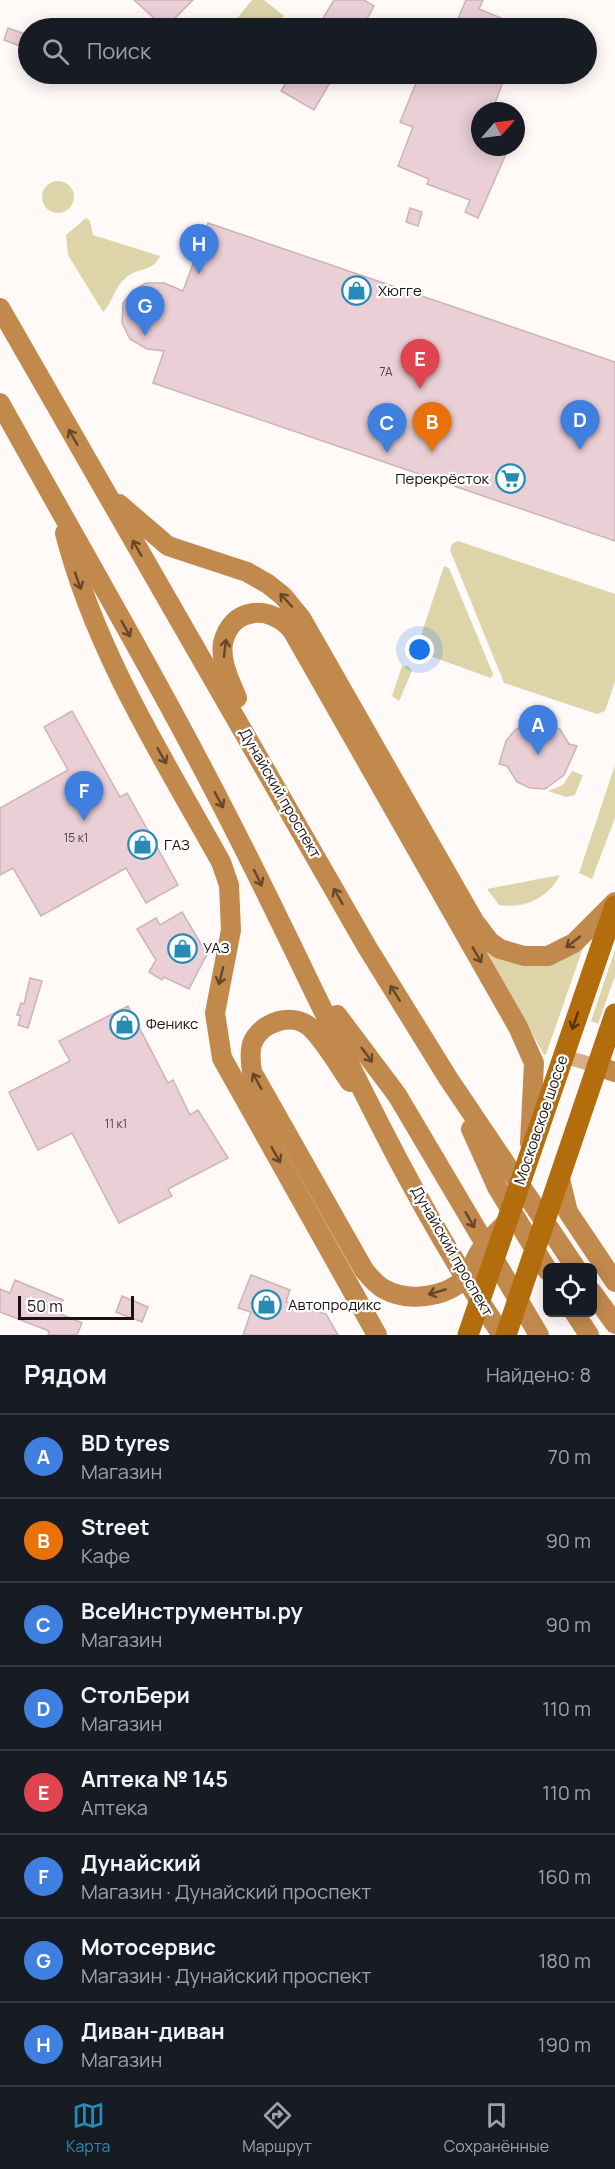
<!DOCTYPE html>
<html lang="ru">
<head>
<meta charset="utf-8">
<style>
  :root { --surface:#171b24; --page:#242831; --text:#f1f3f6; --muted:#9ea1a6; --line:#363941; --accent:#278bb4 }
  body { margin:0; font-family:Manrope,sans-serif; background:var(--page); color:var(--text) }
  .controls { position:absolute; right:18px; bottom:18px; display:grid; overflow:hidden; border-radius:9px; box-shadow:0 3px 15px #0003 }
  .controls button { width:54px; height:54px; display:grid; place-items:center; padding:0; border:0; border-bottom:2px solid var(--line); background:var(--surface); color:var(--text); font:30px sans-serif }
  .compass { position:absolute; left:471px; top:102px; width:54px; height:54px; border-radius:50%; background:var(--surface); box-shadow:0 3px 15px #0003; rotate:62deg }
  .scale { position:absolute; left:18px; bottom:15px; width:116px; box-sizing:border-box; padding-left:6px; border:3px solid #1b1210; border-top:0; font-size:16px; line-height:21px; white-space:nowrap; color:#1b1210; -webkit-text-stroke:4px #fff; paint-order:stroke }
  .you { position:absolute; left:420px; top:650px; width:21px; height:21px; margin:-15px; border:4px solid #fff; border-radius:50%; background:#1a73e8; box-shadow:0 0 0 9px #1a73e833 }
  .badge { display:grid; place-items:center; width:39px; height:39px; border-radius:50%; background:var(--accent); color:#fff; font-size:20px; font-weight:700 }
  .pin { position:absolute; translate:-50% -50px; filter:drop-shadow(0 2px 3px #0008) }
  .pin::after { content:''; position:absolute; top:32px; width:21px; height:18px; background:inherit; clip-path:polygon(0 0,100% 0,50% 100%) }
  .list { margin:0; padding:0; list-style:none }
  h2 { display:flex; justify-content:space-between; align-items:center; height:78px; margin:0; padding:0 24px; font-size:26px }
  h2 small { font-size:20px; font-weight:400; color:var(--muted) }
  .list li { display:grid; grid-template-columns:39px 1fr auto; gap:18px; align-items:center; box-sizing:border-box; height:84px; padding:0 24px; border-top:2px solid var(--line) }
  .list b { display:block; font-size:22px; white-space:nowrap }
  .list p { margin:0; font-size:20px; white-space:nowrap; color:var(--muted) }
  .list em { font-size:20px; font-style:normal; color:var(--muted) }
  .icon { flex:none; width:33px; height:33px; fill:none; stroke:currentColor; stroke-width:2; stroke-linecap:round; stroke-linejoin:round }
  .map { position:relative; flex:none; width:615px; height:1335px; overflow:hidden }
  .search { position:absolute; background:var(--surface); box-shadow:0 3px 15px #0003; left:18px; right:18px; top:18px; height:66px; display:flex; align-items:center; gap:15px; box-sizing:border-box; padding:0 21px; border-radius:33px; color:var(--muted); font-size:22px }
  .sheet { height:750px; background:var(--surface) }
  nav { display:flex; justify-content:space-around; align-items:center; box-sizing:border-box; height:84px; border-top:2px solid var(--line); background:var(--surface); font-size:16px; color:var(--muted) }
  nav a { display:grid; justify-items:center; gap:3px }
  nav .on { color:var(--accent) }
  .map>svg:first-child { display:block }
  .green { fill:#ddd5a9 }
  .building { fill:#eacfd6; stroke:#cdb3b9; stroke-width:1.5 }
  .lines { fill:none; stroke-linecap:round; stroke-linejoin:round }
  .street { stroke:#d6af89; stroke-width:14 }
  .secondary { stroke:#c2894d; stroke-width:20 }
  .primary { stroke:#b36d0c; stroke-width:21 }
  .oneway { stroke:#66482b }
  .oneway2 { stroke:#58360e }
  .labels { text-anchor:middle; stroke-width:4.5; stroke-linejoin:round; paint-order:stroke }
  .number-label { font-size:12px; fill:#4f4142 }
  .poi-label { font-size:15px; fill:#1b1210; stroke:#fff; text-anchor:start }
  .street-label { font-size:15px; fill:#1b1210; stroke:#fff }
</style>
</head>
<body>
<div class="map">
<svg width="615" height="1335" viewBox="0 0 615 1335">
  <rect width="100%" height="100%" fill="#fff9f8"/>
  <!-- green -->
  <g class="green">
    <path d="M252,0H264L284,16L274,28H229Z"/>
    <circle cx="58" cy="197" r="16"/>
    <path d="M86,218L90,221L93,235L160,256C154,271 139,268 128,276C114,286 113,303 103,312L68,255L66,235Z"/>
    <path d="M458,541L615,594V682L605,711L597,714L504,683L450,550L452,544Z"/>
    <path d="M444,566L449,568L493,674L491,678L416,651Z"/>
    <path d="M402,666H408L412,671L399,701L392,696Z"/>
    <path d="M615,765V818L592,879L579,873Z"/>
    <path d="M572,771L583,775L575,795L566,797L548,791L563,785Z"/>
    <path d="M560,875C548,898 525,909 499,905L487,889Z"/>
    <path d="M480,939L491,948H583L546,1054L544,1055Z"/>
    <path d="M615,950V976L598,1024L591,1021Z"/>
  </g>
  <!-- building -->
  <g class="building">
    <path d="M134,0H193L165,28Z"/>
    <path d="M334,0H364L374,6L362,28H317Z"/>
    <path d="M466,0H483L479,9L525,28H454Z"/>
    <path d="M8,28L28,35V49L4,40Z"/>
    <path d="M291,74H335L314,110L281,91Z"/>
    <path d="M435,74H506L492,111H480V147H509L478,218L465,212L470,200L427,184L429,179L398,166L413,127L400,122L419,76L432,82Z"/>
    <path d="M410,208L422,212L418,226L406,222Z"/>
    <path d="M208,223L615,362V541L153,383L164,351L147,349L130,339L122,323L123,303L132,291L146,283H164L183,291Z"/>
    <path d="M72,711L120,797L127,793L178,885L146,903L126,868L41,916L13,868L0,875V808L68,770L44,727Z"/>
    <path d="M541,721L560,729L569,744L577,746L564,775L545,789L530,788L517,782L507,766L499,764L506,741L515,730L527,723Z"/>
    <path d="M182,912L207,954L189,989L164,977L162,980L149,972L156,960L137,929L156,918L160,925Z"/>
    <path d="M30,978L42,981L28,1028L18,1025L21,1016L17,1015L21,1003L24,1004Z"/>
    <path d="M128,1006L168,1083L173,1080L190,1115L198,1110L228,1158L168,1189L172,1196L119,1223L72,1133L38,1150L9,1092L70,1061L59,1041Z"/>
    <path d="M251,1275L290,1290L286,1302L326,1314L338,1335H243L251,1312L238,1308Z"/>
    <path d="M15,1280L63,1300L58,1313L82,1323L77,1335H48L49,1331L0,1312V1289L10,1293Z"/>
    <path d="M122,1296L148,1307L142,1322L116,1312Z"/>
  </g>
  <g class="lines">
    <!-- street -->
    <path class="street" d="M563,1056L597,1066"/>
    <!-- secondary -->
    <g class="secondary">
      <path d="M0,308L367,947L448,1078L576,1268"/>
      <path d="M0,403C78,544 160,683 233,827C320,997 395,1177 502,1335"/>
      <path d="M119,504L168,546L247,572L268,584L283,596L301,618L474,921L490,942L500,949L524,956H548L574,943L615,902"/>
      <path d="M65,533C95,651 162,756 221,862L229,885L231,930L215,1013L222,1058L377,1335"/>
      <path d="M237,698C230,681 220,662 223,643C231,607 270,604 292,630L518,1027L534,1063L530,1143"/>
      <path d="M337,1015L397,1095L539,1335"/>
      <path d="M597,1066L615,1072"/>
      <path d="M350,1082C338,1065 326,1043 311,1028C293,1011 260,1022 252,1044C249,1054 251,1063 252,1072L364,1270C370,1277 376,1285 384,1289C407,1302 445,1298 464,1279C471,1272 474,1260 480,1251C487,1241 497,1232 506,1223"/>
      <path d="M471,1129L497,1187L548,1271"/>
      <path d="M560,1179L568,1212L615,1282"/>
      <path d="M592,1292L615,1324"/>
      <path d="M574,1312L589,1335"/>
    </g>
    <!-- primary -->
    <g class="primary">
      <path d="M468,1335L615,906"/>
      <path d="M506,1335L615,1014"/>
    </g>
  </g>
  <!-- one-way arrows -->
  <defs><path id="oneway-shaft" d="M-6 0H5M1.5-3L5.5 0L1.5 3" fill="none" stroke-width="1.6" stroke-linecap="round" stroke-linejoin="round" transform="scale(1.5)"/></defs>
  <g class="oneway">
    <use href="#oneway-shaft" transform="translate(73 437) rotate(-120)"/>
    <use href="#oneway-shaft" transform="translate(137 548) rotate(-120)"/>
    <use href="#oneway-shaft" transform="translate(78 581) rotate(71)"/>
    <use href="#oneway-shaft" transform="translate(286 600) rotate(-132)"/>
    <use href="#oneway-shaft" transform="translate(126 629) rotate(61)"/>
    <use href="#oneway-shaft" transform="translate(225 648) rotate(-83)"/>
    <use href="#oneway-shaft" transform="translate(162 756) rotate(61)"/>
    <use href="#oneway-shaft" transform="translate(219 800) rotate(61)"/>
    <use href="#oneway-shaft" transform="translate(258 878) rotate(64)"/>
    <use href="#oneway-shaft" transform="translate(338 896) rotate(-120)"/>
    <use href="#oneway-shaft" transform="translate(573 942) rotate(142)"/>
    <use href="#oneway-shaft" transform="translate(477 955) rotate(60)"/>
    <use href="#oneway-shaft" transform="translate(221 976) rotate(104)"/>
    <use href="#oneway-shaft" transform="translate(395 993) rotate(-122)"/>
    <use href="#oneway-shaft" transform="translate(367 1055) rotate(53)"/>
    <use href="#oneway-shaft" transform="translate(257 1081) rotate(-119)"/>
    <use href="#oneway-shaft" transform="translate(276 1155) rotate(61)"/>
    <use href="#oneway-shaft" transform="translate(470 1220) rotate(60)"/>
    <use href="#oneway-shaft" transform="translate(437 1292) rotate(164)"/>
  </g>
  <use class="oneway2" href="#oneway-shaft" transform="translate(575 1021) rotate(109)"/>
  <!-- icons -->
  <defs>
    <symbol id="shop-ring" viewBox="-11 -11 22 22"><circle r="9.5" fill="#fff" stroke="#278bb4" stroke-width="1.5"/><path d="M-5-2.5h2.3a2.7 3.5 0 0 1 5.4 0H5L5.5 6h-11ZM-1.5-2.5h3a1.5 2.3 0 0 0-3 0Z" fill="#278bb4"/></symbol>
    <symbol id="supermarket-ring" viewBox="-11 -11 22 22"><circle r="9.5" fill="#fff" stroke="#278bb4" stroke-width="1.5"/><path d="M-6-5.5h2.5l.6 2H6L4.5 2H-2.5L-4.4-4H-6ZM-1.5 3.2a1.3 1.3 0 1 0 .1 0ZM3 3.2a1.3 1.3 0 1 0 .1 0Z" fill="#278bb4"/></symbol>
  </defs>
  <g fill-rule="evenodd">
    <use href="#shop-ring" x="340" y="274" width="33" height="33"/>
    <use href="#supermarket-ring" x="494" y="462" width="33" height="33"/>
    <use href="#shop-ring" x="126" y="828" width="33" height="33"/>
    <use href="#shop-ring" x="166" y="932" width="33" height="33"/>
    <use href="#shop-ring" x="108" y="1008" width="33" height="33"/>
    <use href="#shop-ring" x="250" y="1288" width="33" height="33"/>
  </g>
  <g class="labels">
    <!-- number labels -->
    <g class="number-label">
      <text x="386" y="376">7А</text>
      <text x="76" y="842">15 к1</text>
      <text x="116" y="1128">11 к1</text>
    </g>
    <!-- poi labels -->
    <g class="poi-label">
      <text x="378" y="296">Хюгге</text>
      <text x="489" y="484" text-anchor="end">Перекрёсток</text>
      <text x="164" y="850">ГАЗ</text>
      <text x="203" y="953">УАЗ</text>
      <text x="146" y="1029">Феникс</text>
      <text x="288" y="1310">Автопродикс</text>
    </g>
    <!-- street labels -->
    <g class="street-label">
      <text transform="translate(280 793) rotate(60)" y="5">Дунайский проспект</text>
      <text transform="translate(541 1120) rotate(-71)" y="5">Московское шоссе</text>
      <text transform="translate(452 1251) rotate(60)" y="5">Дунайский проспект</text>
    </g>
  </g>
</svg>
<div class="controls">
<button><svg class="icon" aria-label="locate" viewBox="0 0 24 24"><circle cx="12" cy="12" r="6"/><path d="M12 2v4M12 18v4M2 12h4M18 12h4"/></svg></button>
</div>
<svg class="compass" viewBox="-18 -18 36 36"><path d="M0-13l5 13h-10z" fill="#e53935"/><path d="M0 13l5-13h-10z" fill="#9ea1a6"/></svg>
<div class="scale">50 m</div>
<div class="you"></div>
<div class="pin badge" style="left:538px;top:755px;background:#3f7fe0">A</div>
<div class="pin badge" style="left:432px;top:452px;background:#e8710a">B</div>
<div class="pin badge" style="left:387px;top:453px;background:#3f7fe0">C</div>
<div class="pin badge" style="left:580px;top:450px;background:#3f7fe0">D</div>
<div class="pin badge" style="left:420px;top:389px;background:#e0444e">E</div>
<div class="pin badge" style="left:84px;top:821px;background:#3f7fe0">F</div>
<div class="pin badge" style="left:145px;top:336px;background:#3f7fe0">G</div>
<div class="pin badge" style="left:199px;top:274px;background:#3f7fe0">H</div>
<div class="search"><svg class="icon" aria-label="search" viewBox="0 0 24 24"><circle cx="10" cy="10" r="6"/><path d="M15 15l6 6"/></svg>Поиск</div>
</div>
<section class="sheet">
<h2>Рядом<small>Найдено: 8</small></h2>
<ul class="list">
<li><span class="badge" style="background:#3f7fe0">A</span><div><b>BD tyres</b><p>Магазин</p></div><em>70 m</em></li>
<li><span class="badge" style="background:#e8710a">B</span><div><b>Street</b><p>Кафе</p></div><em>90 m</em></li>
<li><span class="badge" style="background:#3f7fe0">C</span><div><b>ВсеИнструменты.ру</b><p>Магазин</p></div><em>90 m</em></li>
<li><span class="badge" style="background:#3f7fe0">D</span><div><b>СтолБери</b><p>Магазин</p></div><em>110 m</em></li>
<li><span class="badge" style="background:#e0444e">E</span><div><b>Аптека № 145</b><p>Аптека</p></div><em>110 m</em></li>
<li><span class="badge" style="background:#3f7fe0">F</span><div><b>Дунайский</b><p>Магазин · Дунайский проспект</p></div><em>160 m</em></li>
<li><span class="badge" style="background:#3f7fe0">G</span><div><b>Мотосервис</b><p>Магазин · Дунайский проспект</p></div><em>180 m</em></li>
<li><span class="badge" style="background:#3f7fe0">H</span><div><b>Диван-диван</b><p>Магазин</p></div><em>190 m</em></li>
</ul>
</section>
<nav>
<a class="on"><svg class="icon" aria-label="map" viewBox="0 0 24 24"><path d="M3 6l6-2 6 2 6-2v14l-6 2-6-2-6 2zM9 4v14M15 6v14"/></svg>Карта</a>
<a><svg class="icon" aria-label="directions" viewBox="0 0 24 24"><path d="M12 3l9 9-9 9-9-9zM9 14v-3h6M13 9l2 2-2 2"/></svg>Маршрут</a>
<a><svg class="icon" aria-label="saved" viewBox="0 0 24 24"><path d="M7 4h10v16l-5-4-5 4z"/></svg>Сохранённые</a>
</nav>
</body>
</html>
